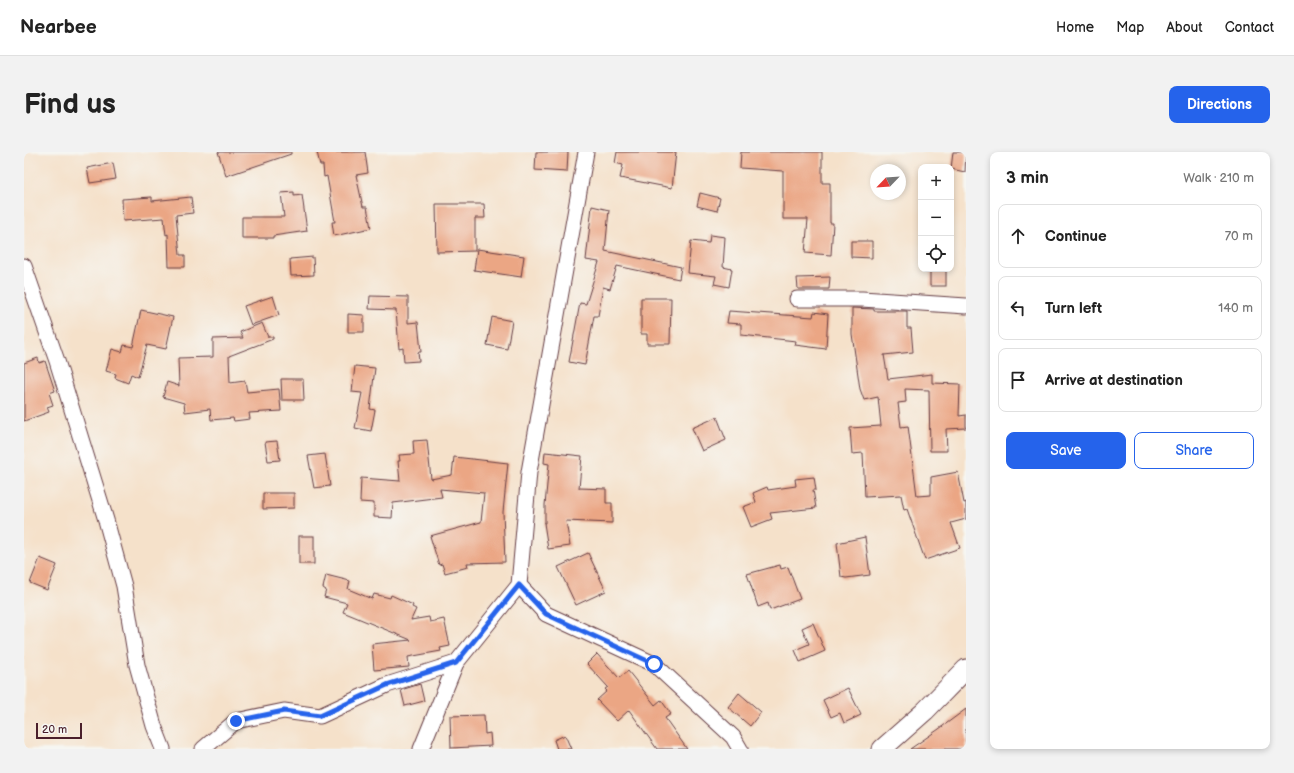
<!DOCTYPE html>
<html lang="en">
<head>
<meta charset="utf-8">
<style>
  :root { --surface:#fff; --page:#f2f2f2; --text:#222; --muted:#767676; --line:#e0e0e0; --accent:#2563eb }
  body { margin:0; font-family:"Balsamiq Sans",sans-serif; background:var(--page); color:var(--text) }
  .controls { position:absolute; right:12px; top:12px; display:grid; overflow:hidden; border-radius:8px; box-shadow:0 2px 6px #0003 }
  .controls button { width:36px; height:36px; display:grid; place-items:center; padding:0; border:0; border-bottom:1px solid var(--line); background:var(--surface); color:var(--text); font:20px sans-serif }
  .compass { position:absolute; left:846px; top:12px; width:36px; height:36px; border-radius:50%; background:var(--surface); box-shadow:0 2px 6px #0003; rotate:245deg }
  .scale { position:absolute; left:12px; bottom:10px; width:46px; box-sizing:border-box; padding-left:4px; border:2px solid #4a1f2b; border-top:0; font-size:11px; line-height:14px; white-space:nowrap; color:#4a1f2b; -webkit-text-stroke:3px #f6f6f2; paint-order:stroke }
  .stop { position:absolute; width:12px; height:12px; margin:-9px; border:3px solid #2563eb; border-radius:50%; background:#fff }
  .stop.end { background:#2563eb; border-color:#fff; box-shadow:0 1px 4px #0008 }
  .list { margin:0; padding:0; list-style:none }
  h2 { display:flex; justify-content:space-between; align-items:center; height:52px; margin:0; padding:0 16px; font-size:17px }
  h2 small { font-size:13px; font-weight:400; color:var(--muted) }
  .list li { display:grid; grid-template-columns:26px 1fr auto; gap:12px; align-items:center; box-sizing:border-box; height:64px; margin:0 8px 8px; padding:0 8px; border:1px solid var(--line); border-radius:8px }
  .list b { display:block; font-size:15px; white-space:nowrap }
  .list em { font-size:13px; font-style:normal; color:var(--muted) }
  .actions { display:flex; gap:8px; padding:12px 16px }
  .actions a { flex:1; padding:9px 0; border:1px solid var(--accent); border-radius:8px; text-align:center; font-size:14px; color:var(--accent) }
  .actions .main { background:var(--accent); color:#fff }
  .icon { flex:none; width:22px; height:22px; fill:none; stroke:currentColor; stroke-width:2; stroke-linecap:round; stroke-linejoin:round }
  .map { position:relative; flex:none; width:942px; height:597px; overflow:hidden; border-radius:8px }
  header { display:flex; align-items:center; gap:24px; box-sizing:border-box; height:56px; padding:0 20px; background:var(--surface); border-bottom:1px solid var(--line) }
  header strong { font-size:19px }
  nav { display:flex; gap:22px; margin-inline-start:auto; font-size:14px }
  .intro { display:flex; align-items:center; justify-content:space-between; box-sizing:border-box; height:96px; padding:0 24px }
  h1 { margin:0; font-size:28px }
  .button { padding:10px 18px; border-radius:8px; background:var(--accent); color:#fff; font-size:14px; font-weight:700 }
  main { display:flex; gap:24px; padding:0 24px }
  aside { flex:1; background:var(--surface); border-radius:8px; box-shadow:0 2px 6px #0003 }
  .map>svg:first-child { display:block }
  .building { fill:#eba684 }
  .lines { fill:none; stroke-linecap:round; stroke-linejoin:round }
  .minor-casing { stroke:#643c43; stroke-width:17 }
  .tertiary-casing { stroke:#643c43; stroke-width:21 }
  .minor { stroke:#fff; stroke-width:15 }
  .tertiary { stroke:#fff; stroke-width:19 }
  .route { stroke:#2563eb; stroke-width:5 }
</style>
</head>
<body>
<header>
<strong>Nearbee</strong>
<nav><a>Home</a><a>Map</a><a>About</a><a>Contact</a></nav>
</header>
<div class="intro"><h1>Find us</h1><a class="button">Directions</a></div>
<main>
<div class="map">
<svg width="942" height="597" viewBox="0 0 942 597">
  <rect width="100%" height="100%" fill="#f6f6f2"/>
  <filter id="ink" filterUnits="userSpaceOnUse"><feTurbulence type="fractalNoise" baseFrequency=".025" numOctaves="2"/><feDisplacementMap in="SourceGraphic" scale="8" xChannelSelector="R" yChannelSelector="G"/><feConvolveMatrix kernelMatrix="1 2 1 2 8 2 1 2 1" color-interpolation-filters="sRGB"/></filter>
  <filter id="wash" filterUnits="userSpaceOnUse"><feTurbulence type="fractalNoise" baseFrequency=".012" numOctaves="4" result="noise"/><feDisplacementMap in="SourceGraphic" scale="16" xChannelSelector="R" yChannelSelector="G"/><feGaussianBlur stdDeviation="0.9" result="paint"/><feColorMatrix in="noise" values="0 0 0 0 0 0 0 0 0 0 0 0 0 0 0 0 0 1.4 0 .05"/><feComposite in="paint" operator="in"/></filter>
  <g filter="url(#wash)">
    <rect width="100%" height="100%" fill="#f5e1ca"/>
    <g id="blocks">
      <!-- building -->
      <g class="building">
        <path d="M194,0H267V2L202,24Z"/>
        <path d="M293,0H341L344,21L332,23L339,55H343L347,76L310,84L308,70H311L303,24L300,25L299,13H296Z"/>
        <path d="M512,0H544L543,20L511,18Z"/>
        <path d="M593,0H652L648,36L596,26L599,13L591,11Z"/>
        <path d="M717,0H798V31H806V71H809L807,103L781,101L784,67H759V19L716,16Z"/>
        <path d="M929,0H942L941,20L927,17Z"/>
        <path d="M89,11L92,27L66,31L63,16Z"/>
        <path d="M270,40V44L278,43L283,79L249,84V86H218V65H260L257,41Z"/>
        <path d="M676,41L696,46L693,59L673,54Z"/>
        <path d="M128,45V49L167,45L169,61L152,63L156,103H161V115H145L144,82L142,83L140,66L99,69L98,47Z"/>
        <path d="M412,52H460L461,66H451V99L413,100Z"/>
        <path d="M568,54L585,58L581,99L657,115L655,127L593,114L586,137L579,135L574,164H570L561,213L545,210L556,151L562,152L575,110L562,108Z"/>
        <path d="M686,83L701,85L699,115L708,117L705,135L690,132L692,124L664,121L667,89L685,91Z"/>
        <path d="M827,89H848V106L827,105Z"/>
        <path d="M453,97L500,104L497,125L450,118Z"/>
        <path d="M289,105L290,123L267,124L266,107Z"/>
        <rect x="906" y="117" width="16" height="17"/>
        <path d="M806,125L805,137H774L773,126Z"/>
        <path d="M249,144L255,163L227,173L220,154Z"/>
        <path d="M346,144L384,145V171L394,170L397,200H394L395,209L380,210L379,196L375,197L372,158L345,157Z"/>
        <path d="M617,146H647L646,192H623V182H617Z"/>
        <path d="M828,156L850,157V159H883V176H887L889,200L860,203L864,227L908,222V231L936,232L935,264L942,263V276L922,277L923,299H906L905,238L881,237L882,250L874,251L877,275L884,274L893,344L907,343V325L934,320L940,351L942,350V367L927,371L936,396L901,408L883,357L880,358L877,343L841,345L839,301L828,302L826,276L857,274L854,245L840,248L836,237L828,182Z"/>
        <path d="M117,158L149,165L142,197L123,193L114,225L107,222L104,231L91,226L92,222L82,219L88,197L98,200L100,193L109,195Z"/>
        <path d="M705,159L789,165L790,160L804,162L802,197L771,193L772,189L717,183V172L703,171Z"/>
        <path d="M324,162L340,163V180H324Z"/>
        <path d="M468,165L488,169L483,197L463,193Z"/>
        <path d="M238,171L244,185H249V187L205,204L206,231L221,229L223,240L255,237L257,259L225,261L226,267L210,269L209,266L187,268L186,257L161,260L160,251L139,245L143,230L155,234L154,206L189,205V187L219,186L216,180Z"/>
        <path d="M14,206L15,211L21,209L31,239L25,241L29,253L23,255L25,260L0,269V211Z"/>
        <path d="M331,214L351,216L346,257L351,258L347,279L331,276L338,241L328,240Z"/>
        <path d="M257,227H279L280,248H258Z"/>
        <path d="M693,265L702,288L678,299L668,276Z"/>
        <path d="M403,288L407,327L428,323L430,305L484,311L479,360L481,410L443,411L444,415L421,421L418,412L415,413L406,384L457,370L460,341L416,337L418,345L369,351L368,366L350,365V351L336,350L337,326L376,329L374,309H376L375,303L390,302L389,289Z"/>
        <path d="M253,289L256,308L244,309L241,290Z"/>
        <path d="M521,300L558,304L555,336L582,337V351H588V371L542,369L546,394L524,397L520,371H521V353L525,312L520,311Z"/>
        <path d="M301,302L306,334L290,336L284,304Z"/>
        <path d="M790,325L792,338H789L792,356L746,361L748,367L727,375L719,355L732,350L729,341L743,335L744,338L772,334L771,327Z"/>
        <path d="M239,341H270V356L239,357Z"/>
        <rect x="275" y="384" width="15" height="28"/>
        <path d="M841,385L846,423L822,426L817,425L813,391Z"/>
        <path d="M564,401L582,439L552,453L534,415Z"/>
        <path d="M16,406L33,413L23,438L6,431Z"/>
        <path d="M756,413L757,417L764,415L776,447L746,458L744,451L734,455L723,422Z"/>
        <path d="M302,423L326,429L324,437L348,447L350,442L366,446L367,443L389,453L388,455L392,457L387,468L405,465L406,470L420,467L426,494L416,496L417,499L384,505L385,515L350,518L348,492L387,488L319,460L323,451L300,445L302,438L299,436Z"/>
        <path d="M789,471L801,499L776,510L771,498L785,492L778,476Z"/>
        <path d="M573,502L595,526L604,519L631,553L637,548L647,562L641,566L663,597H633L605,558L593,569L573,548L583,539L581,537L584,535L563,512Z"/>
        <path d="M396,532L400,549L381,554L377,538Z"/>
        <path d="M824,536L837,563L820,571L816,561L807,565L799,548Z"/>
        <path d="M715,541L737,560L726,574L704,555Z"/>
        <path d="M942,557V597H886L915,577Z"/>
        <path d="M460,563L461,582L466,581L467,594L427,596L426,564Z"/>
        <path d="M541,583L547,597H533L530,588Z"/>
      </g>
    </g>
  </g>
  <g filter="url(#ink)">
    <use href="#blocks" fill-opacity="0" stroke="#643c43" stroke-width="1"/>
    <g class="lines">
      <defs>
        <g id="minor">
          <path d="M0,114L33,209L82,368L100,434L113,513L130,574L139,597"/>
          <path d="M773,147H838L942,154"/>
          <path d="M495,433L522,462L630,512L709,585L716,597"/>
          <path d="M179,597L212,569L260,559L296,564L363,533L432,511"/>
          <path d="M397,597L432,511L495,433L505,320L562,0"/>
        </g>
        <path id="tertiary" d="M858,597L901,559L942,517"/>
      </defs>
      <!-- minor casing -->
      <use href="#minor" class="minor-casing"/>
      <!-- tertiary casing -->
      <use href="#tertiary" class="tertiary-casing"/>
      <!-- minor -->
      <use href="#minor" class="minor"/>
      <!-- tertiary -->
      <use href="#tertiary" class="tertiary"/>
    </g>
  </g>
  <g class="lines" filter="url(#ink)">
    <!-- route -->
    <path class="route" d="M212,569L260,559L296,564L363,533L432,511L495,433L522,462L630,512"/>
  </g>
</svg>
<div class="controls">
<button>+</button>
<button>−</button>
<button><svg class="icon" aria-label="locate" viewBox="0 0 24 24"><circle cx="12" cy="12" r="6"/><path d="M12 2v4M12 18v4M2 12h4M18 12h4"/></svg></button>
</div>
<svg class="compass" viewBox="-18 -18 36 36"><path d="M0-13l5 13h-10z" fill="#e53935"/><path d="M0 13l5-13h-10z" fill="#767676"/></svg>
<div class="scale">20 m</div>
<div class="stop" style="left:630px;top:512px"></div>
<div class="stop end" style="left:212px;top:569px"></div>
</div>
<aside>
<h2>3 min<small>Walk · 210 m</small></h2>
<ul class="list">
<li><svg class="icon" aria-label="ahead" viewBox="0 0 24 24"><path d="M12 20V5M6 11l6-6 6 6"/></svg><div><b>Continue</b></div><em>70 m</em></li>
<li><svg class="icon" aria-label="left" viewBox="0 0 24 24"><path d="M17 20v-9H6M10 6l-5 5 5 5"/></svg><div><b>Turn left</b></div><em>140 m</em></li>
<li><svg class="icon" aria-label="arrive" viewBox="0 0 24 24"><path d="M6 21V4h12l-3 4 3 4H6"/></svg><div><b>Arrive at destination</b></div></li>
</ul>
<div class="actions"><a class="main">Save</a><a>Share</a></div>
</aside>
</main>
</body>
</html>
